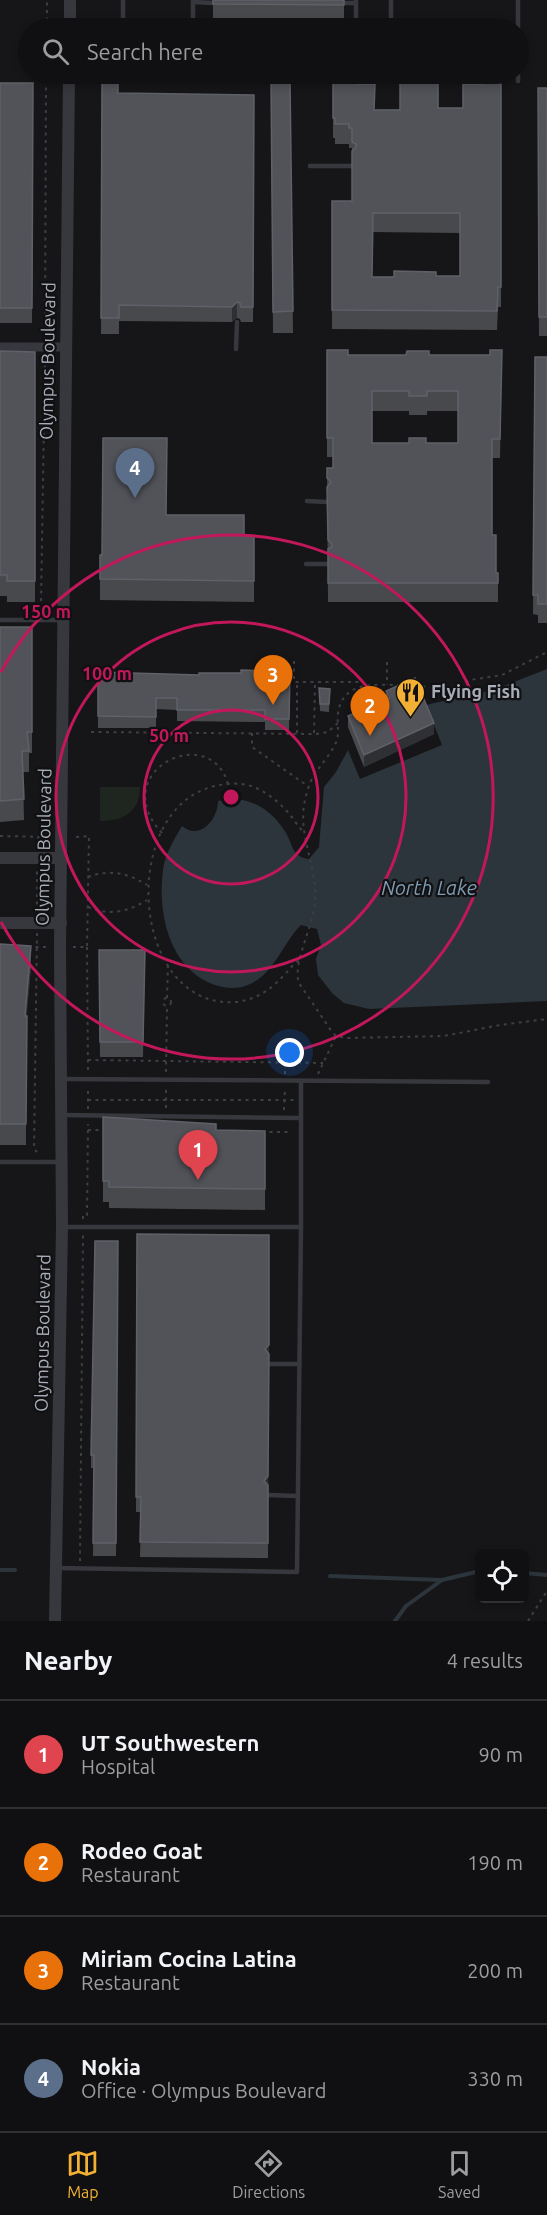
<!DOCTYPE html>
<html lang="en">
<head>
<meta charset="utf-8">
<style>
  :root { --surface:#101012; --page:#19191b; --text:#f1f3f6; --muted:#9c9d9f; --line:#303032; --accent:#f2b134 }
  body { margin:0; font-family:Ubuntu,sans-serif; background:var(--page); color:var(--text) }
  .controls { position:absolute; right:18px; bottom:18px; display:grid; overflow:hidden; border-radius:9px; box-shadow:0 3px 9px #0003 }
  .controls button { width:54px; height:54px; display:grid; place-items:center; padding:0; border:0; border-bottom:2px solid var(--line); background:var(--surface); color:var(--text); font:30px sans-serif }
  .you { position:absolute; left:290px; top:1053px; width:21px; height:21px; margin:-15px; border:4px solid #fff; border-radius:50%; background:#1a73e8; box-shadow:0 0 0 9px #1a73e833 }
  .badge { display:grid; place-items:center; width:39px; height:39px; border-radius:50%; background:var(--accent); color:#fff; font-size:20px; font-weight:700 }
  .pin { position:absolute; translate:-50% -50px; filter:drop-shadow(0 2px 3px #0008) }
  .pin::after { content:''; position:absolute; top:32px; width:21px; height:18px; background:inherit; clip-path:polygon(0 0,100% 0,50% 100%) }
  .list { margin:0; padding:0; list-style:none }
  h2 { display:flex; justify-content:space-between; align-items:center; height:78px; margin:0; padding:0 24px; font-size:26px }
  h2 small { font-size:20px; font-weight:400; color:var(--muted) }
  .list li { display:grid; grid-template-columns:39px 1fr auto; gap:18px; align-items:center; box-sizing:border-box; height:108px; padding:0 24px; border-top:2px solid var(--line) }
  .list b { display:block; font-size:22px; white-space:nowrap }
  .list p { margin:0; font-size:20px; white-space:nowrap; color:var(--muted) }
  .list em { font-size:20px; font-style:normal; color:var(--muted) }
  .icon { flex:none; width:33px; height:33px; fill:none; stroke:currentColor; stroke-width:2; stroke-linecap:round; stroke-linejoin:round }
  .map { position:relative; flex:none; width:547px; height:1621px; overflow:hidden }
  .search { position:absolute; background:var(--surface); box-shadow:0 3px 9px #0003; left:18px; right:18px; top:18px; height:66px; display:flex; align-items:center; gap:15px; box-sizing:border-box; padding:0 21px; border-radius:33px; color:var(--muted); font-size:22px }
  .sheet { height:510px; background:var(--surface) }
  nav { display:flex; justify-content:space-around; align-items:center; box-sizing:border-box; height:84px; border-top:2px solid var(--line); background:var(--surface); font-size:16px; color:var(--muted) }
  nav a { display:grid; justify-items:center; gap:3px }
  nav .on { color:var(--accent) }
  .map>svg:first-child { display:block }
  .green { fill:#1e261f }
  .water { fill:#2c353c }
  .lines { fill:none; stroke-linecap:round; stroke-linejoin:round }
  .stream { stroke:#2c353c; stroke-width:4 }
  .path { stroke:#3d3f44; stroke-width:2; stroke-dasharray:3 4.5; stroke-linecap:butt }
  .service { stroke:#37383d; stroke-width:4.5 }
  .minor { stroke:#37383d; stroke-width:9 }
  .tertiary { stroke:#37383d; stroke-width:12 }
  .wall { fill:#47494d; fill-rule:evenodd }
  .shaded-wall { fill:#2f3033 }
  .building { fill:#525359; stroke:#5f6168; stroke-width:1.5; fill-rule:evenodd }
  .ring { fill:none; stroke:#c2185b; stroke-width:3 }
  .labels { text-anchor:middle; stroke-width:4.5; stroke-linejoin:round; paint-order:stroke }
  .street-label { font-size:18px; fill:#a8adb8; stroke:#111113 }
  .poi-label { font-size:18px; font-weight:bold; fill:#a8adb8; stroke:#111113; text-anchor:start }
  .water-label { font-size:20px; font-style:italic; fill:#7f9bb3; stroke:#111113 }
  .centre { fill:#c2185b; stroke:#111113; stroke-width:3 }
  .ring-label { font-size:18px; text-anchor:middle; font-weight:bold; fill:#c2185b; stroke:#111113; stroke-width:4.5; stroke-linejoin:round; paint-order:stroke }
</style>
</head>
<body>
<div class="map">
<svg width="547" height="1621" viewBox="0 0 547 1621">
  <rect width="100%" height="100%" fill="#161618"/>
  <!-- green -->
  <path class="green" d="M100,787H140C140,812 123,821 100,821Z"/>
  <!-- water -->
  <path class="water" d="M547,669V1001L369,1009L344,1003L332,993L318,975L316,959L321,945L317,929L301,925C281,945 273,979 242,987C228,990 214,986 202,979C165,956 157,904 164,864C167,851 175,838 182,826C200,841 218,819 218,801C247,794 271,808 286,833C293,845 292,857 309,859L319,847L324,787L336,772L348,750L360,779L442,745L426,705L493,690Z"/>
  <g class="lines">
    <!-- stream -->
    <g class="stream">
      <path d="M0,1570H15"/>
      <path d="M524,1573L547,1575"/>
      <path d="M330,1576L442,1580"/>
      <path d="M395,1621L406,1606L442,1580L480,1571"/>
    </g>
    <!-- path -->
    <g class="path">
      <path d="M47,28V0"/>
      <path d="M45,338L46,74"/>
      <path d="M45,358L41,604L48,610"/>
      <path d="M294,661V682H359L362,685"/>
      <path d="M387,662V685"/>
      <path d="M400,685C376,685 343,680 338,713C337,722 339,732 337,740C332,753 322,763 314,775C309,783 306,795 304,805C299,839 318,868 315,904C313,925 292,966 299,983L332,1032L336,1036L347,1038L444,1036L500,1025L547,1019"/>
      <path d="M415,685L446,690L470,680L502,675L547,652"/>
      <path d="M91,732L316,734L328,732L338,723"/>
      <path d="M252,733V747L309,787"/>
      <path d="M297,733V682"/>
      <path d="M314,733L315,682"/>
      <path d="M162,833C105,772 210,720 228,784"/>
      <path d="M0,836L51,837"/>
      <path d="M38,846V837"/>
      <path d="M88,877C110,869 128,873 147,885"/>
      <path d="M88,907C109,916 128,912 147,900"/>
      <path d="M37,912V870"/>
      <path d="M37,933L34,1149L38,1153"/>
      <path d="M28,947H49"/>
      <path d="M73,947H87L89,836L75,837"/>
      <path d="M87,947L88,1073"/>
      <path d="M299,961C293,963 289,971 283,976C271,990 255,1000 236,1002C130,1010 117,808 215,786C228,783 244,782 256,788C270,794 282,805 291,816C295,821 298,827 303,831"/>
      <path d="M167,998L168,965"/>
      <circle cx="167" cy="1002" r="4"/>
      <path d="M88,1060L323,1063"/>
      <path d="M166,1072L167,1006"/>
      <path d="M285,1074V1062"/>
      <path d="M318,1074L336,1036"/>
      <path d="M88,1100H294"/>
      <path d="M166,1108V1087"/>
      <path d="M88,1109V1088"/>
      <path d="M284,1110L285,1089"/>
      <path d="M88,1130H103"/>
      <path d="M262,1132H292"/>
      <path d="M83,1219V1215H87L88,1124"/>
      <path d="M80,1561L83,1234"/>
      <path d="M528,1621L547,1591"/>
    </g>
    <!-- service -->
    <g class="service">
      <path d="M123,0V28"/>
      <path d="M356,0V28"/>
      <path d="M391,0V28"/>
      <path d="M193,2L213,3"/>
      <path d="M344,3H356"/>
      <path d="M193,28V0"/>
      <path d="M518,28V0"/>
      <path d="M357,74V77"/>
      <path d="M192,78V74"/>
      <path d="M518,81V74"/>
      <path d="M310,166H352"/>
      <path d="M236,349L237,322"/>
      <path d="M307,501L327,502"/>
      <path d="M306,564H328"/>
      <path d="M0,620H62"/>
      <path d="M62,1079L488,1082"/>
      <path d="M301,1081V1118"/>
      <path d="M62,1115L301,1118V1227"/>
      <path d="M0,1162H61"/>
      <path d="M269,1364H299"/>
      <path d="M268,1495L298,1496"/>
      <path d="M56,1568L297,1572L301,1227H62"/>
    </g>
    <!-- minor -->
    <path class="minor" d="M0,347H66"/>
    <!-- tertiary -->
    <g class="tertiary">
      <path d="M70,28V0"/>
      <path d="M0,858H62"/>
      <path d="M0,923H61"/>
      <path d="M55,1621L62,1227L60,948L69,74"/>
    </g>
  </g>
  <!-- wall -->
  <g class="wall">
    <path d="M213,0H344V19L213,18Z"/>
    <path d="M333,79L357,84L374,110L463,108L482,84L501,81V307H498L497,330L332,329V201H352V148H349V144H335V138H333ZM373,232L460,233V276L372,277Z"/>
    <path d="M271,80H290L293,333H273Z"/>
    <path d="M0,83H33L32,323H0Z"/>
    <path d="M102,83L118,93L254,95L253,322H241L240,319L237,318L232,322L119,321V334H101Z"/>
    <path d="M538,88H547V336H539Z"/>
    <path d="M327,350L348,355H490L502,350L500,458H492V535L496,573H498V602H328L327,468H333V457H327ZM372,411H409V415H427V411H458V443H372Z"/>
    <path d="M0,351L35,352V602H7V596H0Z"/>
    <path d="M535,357H547V623H538V615L533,614Z"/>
    <path d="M167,515L244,535L254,536V602L100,600V555H102Z"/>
    <path d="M0,627H32V753H29V772H23L24,820L0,822Z"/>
    <path d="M98,672L199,675L290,672L289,730H265V722L177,721V710L156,709V728H98Z"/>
    <path d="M319,688L330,689L329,712L320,711Z"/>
    <path d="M386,691L434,734L364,767L348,727V716L386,700Z"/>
    <path d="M0,944L31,967L26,1016V1145H0Z"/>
    <path d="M99,950H145L143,1057H100Z"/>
    <path d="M103,1117L216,1130L265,1131V1210L109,1208V1202H103Z"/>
    <path d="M137,1234L269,1235L268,1558L140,1557L141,1512H136Z"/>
    <path d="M118,1241L116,1556H93L94,1468H91V1455Z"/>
  </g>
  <!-- shaded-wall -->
  <g class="shaded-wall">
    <path d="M237,302V318L232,322V307Z"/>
    <path d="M434,723V734L364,767V755Z"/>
    <path d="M31,946V967L25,1037V1016Z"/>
    <path d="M269,1235L268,1491L264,1495L265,1349Z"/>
  </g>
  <!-- building -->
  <g class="building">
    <path d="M213,0H344V5L213,4Z"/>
    <path d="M210,27L335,28H210Z"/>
    <path d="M333,79H357V84H375L374,110H400V80H438V108H463V84H482V80L501,81V287H498L497,311L332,310V201H352V151L356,147V144L352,142V128H349V124H335V118H333ZM373,213H460V276H436V272L394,271V277H372Z"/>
    <path d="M271,80H290L293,311L273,312Z"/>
    <path d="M0,83H33L32,308H0Z"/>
    <path d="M102,83H118V93L254,95L253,307H241L240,303L237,302L232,307L119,305V318H101Z"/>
    <path d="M538,88H547V317H539Z"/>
    <path d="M327,350H348V355H406L407,351H429V355H490V350H502L500,439H492V535H496V573H498V583H328V549L332,547V544L328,540L327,487L331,482L327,478V468H333V438H327ZM372,391H409V396H427V391H458V443H426V438H409V443H372Z"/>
    <path d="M0,351L35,352V581H7V575H0Z"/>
    <path d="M535,357H547V604H538V595H533Z"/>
    <path d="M103,438H167L166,515H244V535L254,536V581L100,579V555H102Z"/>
    <path d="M0,627H32V732H27L29,751H22L24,799L0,801Z"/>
    <path d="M241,670L290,672L289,719H265V710H177V698H156V717L98,716V672L199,675V673H241Z"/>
    <path d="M415,678L434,723L364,755L348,716L390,698L386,691Z"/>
    <path d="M319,688L330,689L329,704H320Z"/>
    <path d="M0,944L31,946L25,1016H27L26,1124H0Z"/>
    <path d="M99,950H145L143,1042H100Z"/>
    <path d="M103,1117L216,1124V1130L265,1131V1189L109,1187V1181H103Z"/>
    <path d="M137,1234L269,1235V1345L265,1349L269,1354L268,1476L264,1481L268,1485V1543L140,1542L141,1497H136Z"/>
    <path d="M95,1241H118L116,1543H93L94,1455H91Z"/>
  </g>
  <!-- distance rings -->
  <g class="ring">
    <circle cx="231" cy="797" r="87"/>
    <circle cx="231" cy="797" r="175"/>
    <path d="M1 672A262 262 0 1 1 1 922"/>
  </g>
  <!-- icons -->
  <defs>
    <symbol id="restaurant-pin" viewBox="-11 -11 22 30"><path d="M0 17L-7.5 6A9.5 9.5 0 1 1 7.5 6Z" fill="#f2b134" stroke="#111113"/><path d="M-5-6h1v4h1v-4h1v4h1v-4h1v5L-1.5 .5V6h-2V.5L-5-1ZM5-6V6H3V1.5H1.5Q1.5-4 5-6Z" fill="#111"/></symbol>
  </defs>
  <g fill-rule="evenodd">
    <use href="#restaurant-pin" x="394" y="676" width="33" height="45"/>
  </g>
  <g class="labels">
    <!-- street labels -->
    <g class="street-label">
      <text transform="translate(48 361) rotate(-89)" y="6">Olympus Boulevard</text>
      <text transform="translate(44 847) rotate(-89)" y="6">Olympus Boulevard</text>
      <text transform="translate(43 1333) rotate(-89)" y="6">Olympus Boulevard</text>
    </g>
    <!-- poi labels -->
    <g class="poi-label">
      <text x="431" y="698">Flying Fish</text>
    </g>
    <!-- water labels -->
    <g class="water-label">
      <text x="429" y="895">North Lake</text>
    </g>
  </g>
  <circle cx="231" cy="797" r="9" class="centre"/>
  <g class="ring-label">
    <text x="46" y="618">150 m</text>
    <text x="107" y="680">100 m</text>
    <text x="169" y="742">50 m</text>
  </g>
</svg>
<div class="controls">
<button><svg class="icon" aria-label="locate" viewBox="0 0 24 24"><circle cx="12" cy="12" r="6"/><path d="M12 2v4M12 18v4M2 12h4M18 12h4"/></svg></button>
</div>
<div class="you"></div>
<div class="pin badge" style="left:198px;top:1180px;background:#e0444e">1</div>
<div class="pin badge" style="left:370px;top:736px;background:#e8710a">2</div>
<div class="pin badge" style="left:273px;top:705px;background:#e8710a">3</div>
<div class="pin badge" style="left:135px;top:498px;background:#5c6f8a">4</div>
<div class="search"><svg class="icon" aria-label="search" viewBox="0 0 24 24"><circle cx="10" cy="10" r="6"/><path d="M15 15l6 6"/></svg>Search here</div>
</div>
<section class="sheet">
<h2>Nearby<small>4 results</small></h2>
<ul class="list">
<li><span class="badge" style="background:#e0444e">1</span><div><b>UT Southwestern</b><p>Hospital</p></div><em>90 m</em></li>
<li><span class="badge" style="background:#e8710a">2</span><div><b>Rodeo Goat</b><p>Restaurant</p></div><em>190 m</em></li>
<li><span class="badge" style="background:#e8710a">3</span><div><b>Miriam Cocina Latina</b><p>Restaurant</p></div><em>200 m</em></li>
<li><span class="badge" style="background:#5c6f8a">4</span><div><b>Nokia</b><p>Office · Olympus Boulevard</p></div><em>330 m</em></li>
</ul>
</section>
<nav>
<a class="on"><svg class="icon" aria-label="map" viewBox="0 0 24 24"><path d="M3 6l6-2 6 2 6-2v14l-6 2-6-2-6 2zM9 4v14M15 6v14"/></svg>Map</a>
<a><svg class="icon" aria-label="directions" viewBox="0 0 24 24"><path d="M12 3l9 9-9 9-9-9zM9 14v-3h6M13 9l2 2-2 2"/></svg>Directions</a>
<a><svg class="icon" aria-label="saved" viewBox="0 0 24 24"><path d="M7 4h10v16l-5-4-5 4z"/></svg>Saved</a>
</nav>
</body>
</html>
